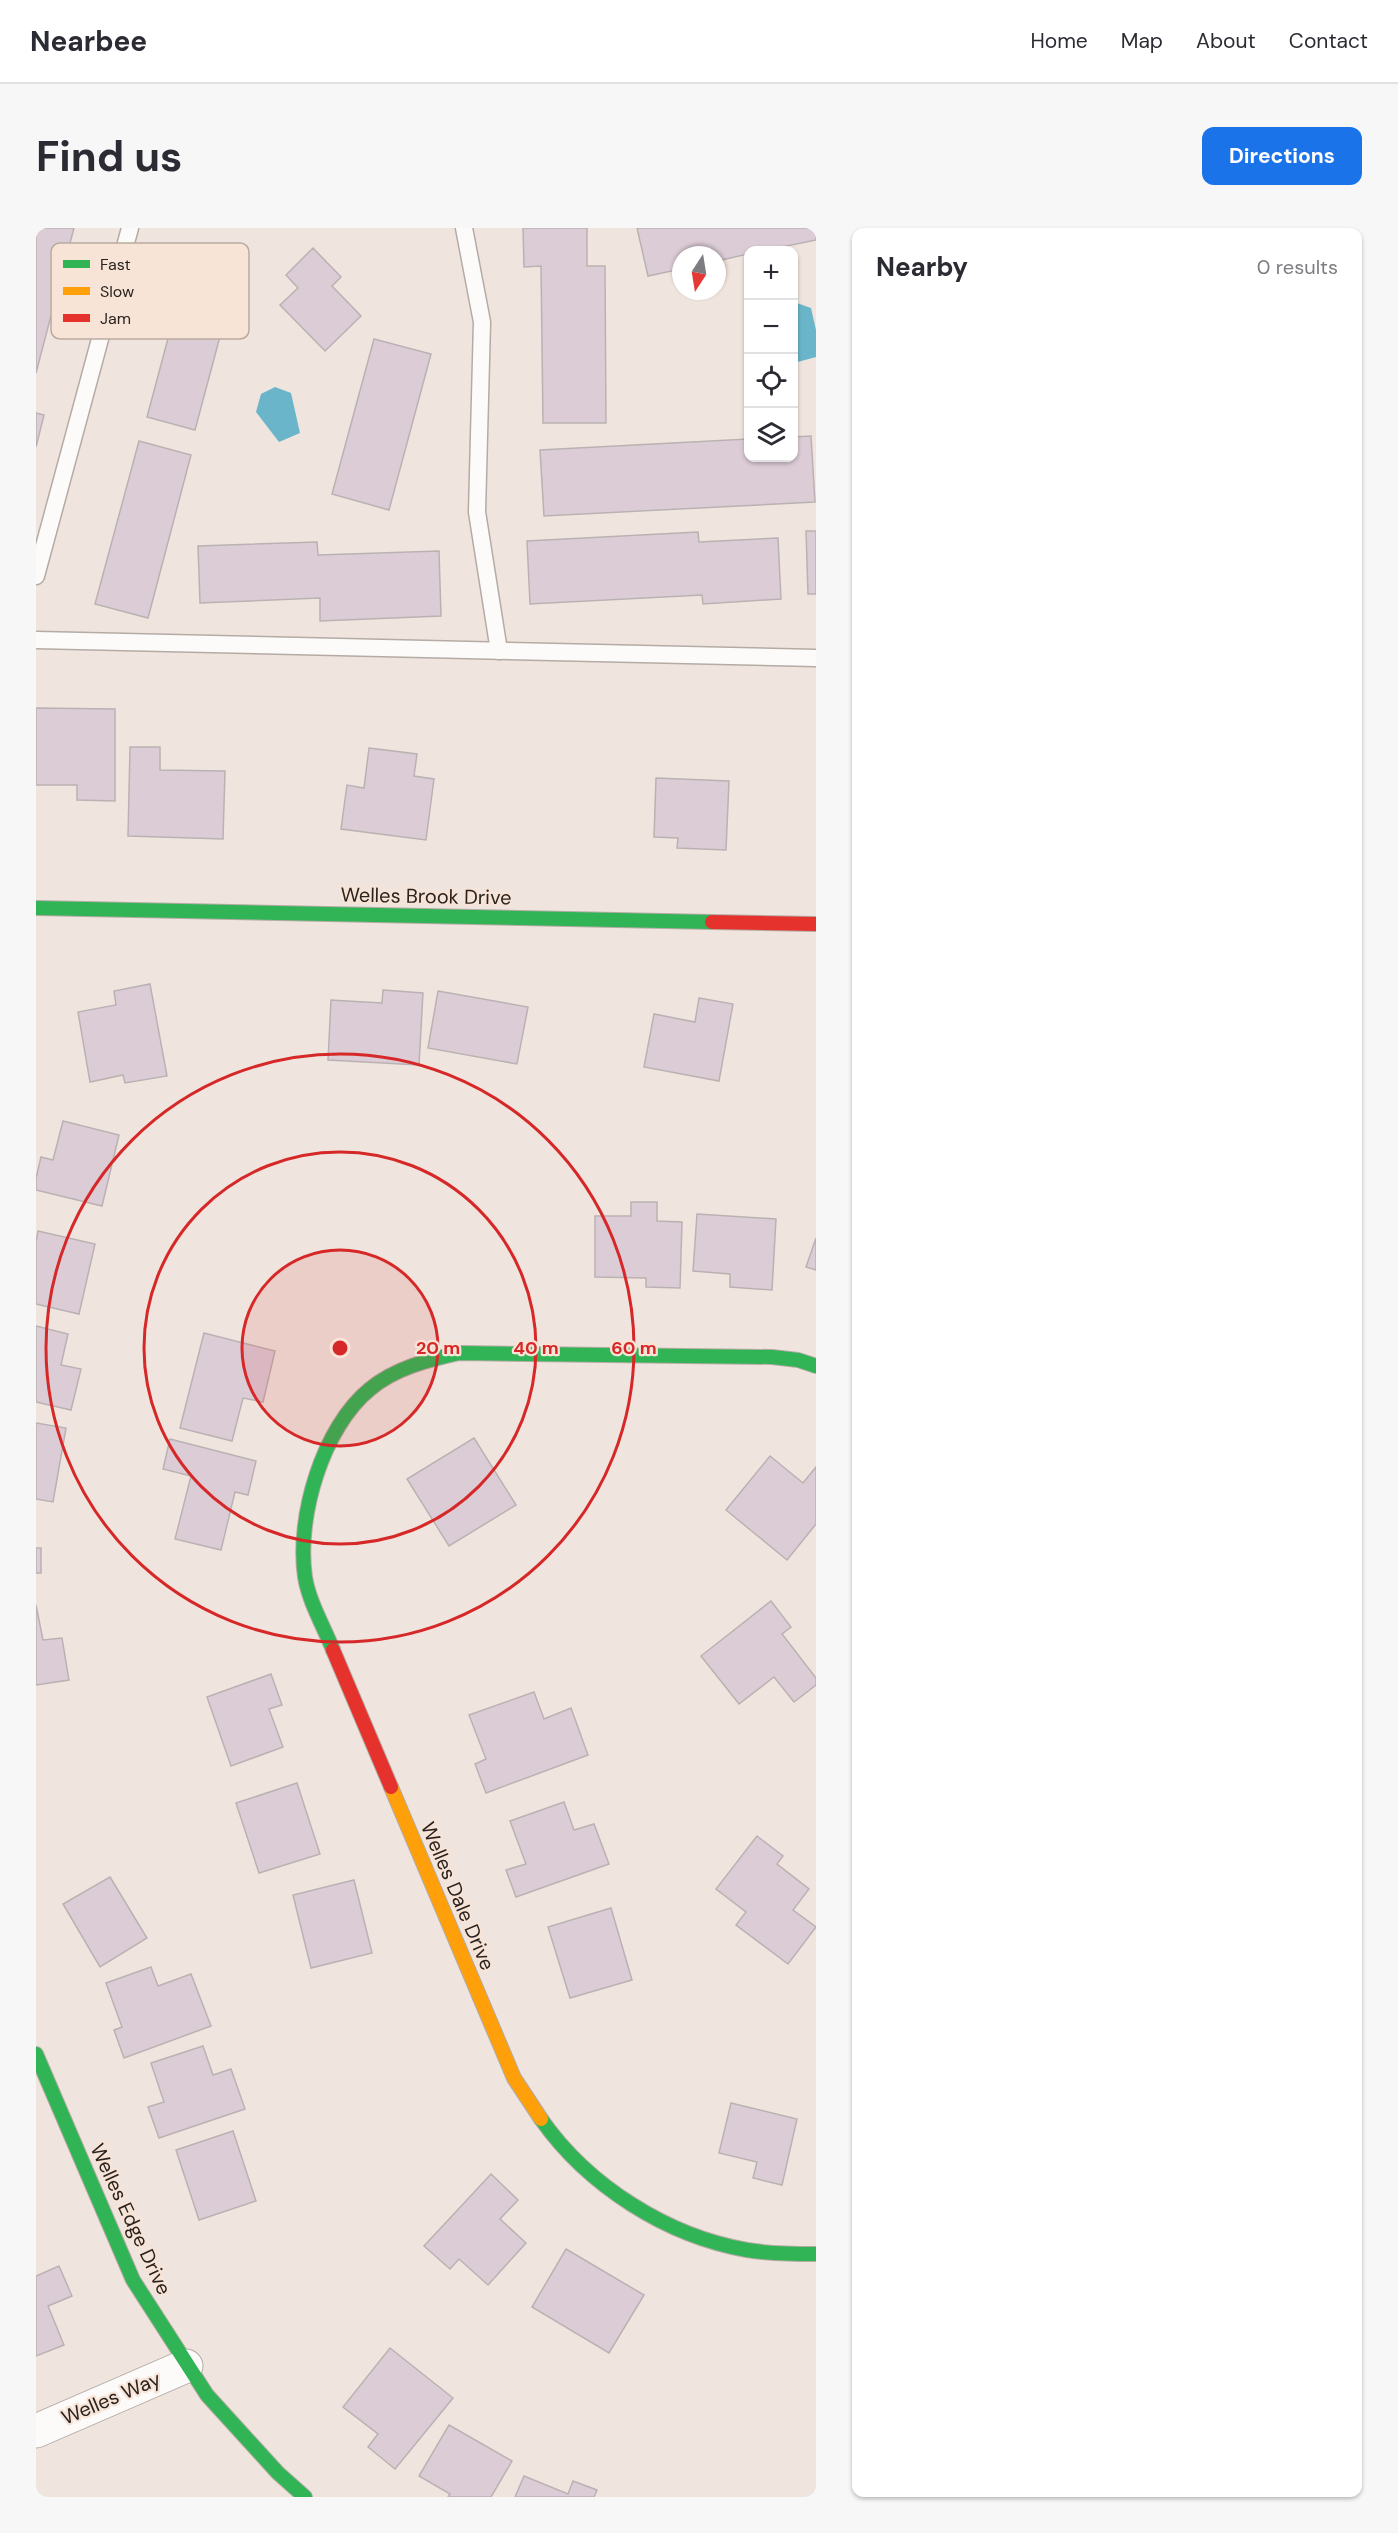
<!DOCTYPE html>
<html lang="en">
<head>
<meta charset="utf-8">
<style>
  :root { --surface:#fff; --page:#f7f7f7; --text:#2b2b33; --muted:#7c7c81; --line:#e1e1e2; --accent:#1a73e8 }
  body { margin:0; font-family:"DM Sans",sans-serif; background:var(--page); color:var(--text) }
  .controls { position:absolute; right:18px; top:18px; display:grid; overflow:hidden; border-radius:12px; box-shadow:0 2px 4px #0004 }
  .controls button { width:54px; height:54px; display:grid; place-items:center; padding:0; border:0; border-bottom:2px solid var(--line); background:var(--surface); color:var(--text); font:30px sans-serif }
  .compass { position:absolute; left:636px; top:18px; width:54px; height:54px; border-radius:50%; background:var(--surface); box-shadow:0 2px 4px #0004; rotate:192deg }
  .list { margin:0; padding:0; list-style:none }
  h2 { display:flex; justify-content:space-between; align-items:center; height:78px; margin:0; padding:0 24px; font-size:26px }
  h2 small { font-size:20px; font-weight:400; color:var(--muted) }
  .icon { flex:none; width:33px; height:33px; fill:none; stroke:currentColor; stroke-width:2; stroke-linecap:round; stroke-linejoin:round }
  .map { position:relative; flex:none; width:780px; height:2269px; overflow:hidden; border-radius:12px }
  header { display:flex; align-items:center; gap:36px; box-sizing:border-box; height:84px; padding:0 30px; background:var(--surface); border-bottom:2px solid var(--line) }
  header strong { font-size:28px }
  nav { display:flex; gap:33px; margin-inline-start:auto; font-size:21px }
  .intro { display:flex; align-items:center; justify-content:space-between; box-sizing:border-box; height:144px; padding:0 36px }
  h1 { margin:0; font-size:42px }
  .button { padding:15px 27px; border-radius:12px; background:var(--accent); color:#fff; font-size:21px; font-weight:700 }
  main { display:flex; gap:36px; padding:0 36px }
  aside { flex:1; background:var(--surface); border-radius:12px; box-shadow:0 2px 4px #0004 }
  .map>svg:first-child { display:block }
  .water { fill:#6bb5ca }
  .building { fill:#dcccd6; stroke:#bab2b2; stroke-width:1.5 }
  .lines { fill:none; stroke-linecap:round; stroke-linejoin:round }
  .lane-casing { stroke:#b4aba5; stroke-width:19 }
  .street-casing { stroke:#b4aba5; stroke-width:35 }
  .fast-casing { stroke:#b4aba5; stroke-width:16 }
  .slow-casing { stroke:#b4aba5; stroke-width:16 }
  .jam-casing { stroke:#b4aba5; stroke-width:16 }
  .lane { stroke:#fdfbfa; stroke-width:16 }
  .street { stroke:#fdfbfa; stroke-width:33 }
  .fast { stroke:#30b455; stroke-width:14 }
  .slow { stroke:#ff9f0a; stroke-width:14 }
  .jam { stroke:#e5322d; stroke-width:14 }
  .ring { fill:none; stroke:#d62828; stroke-width:3 }
  .labels { text-anchor:middle; stroke-width:4.5; stroke-linejoin:round; paint-order:stroke }
  .street-label { font-size:20px; fill:#29221e; stroke:#f7e4d7 }
  .key { fill:#f7e4d7; stroke:#b9aaa0; stroke-width:1.5 }
  .key-label { font-size:16px; fill:#29221e }
  .centre { fill:#d62828; stroke:#f7e4d7; stroke-width:3 }
  .ring-label { font-size:18px; text-anchor:middle; font-weight:bold; fill:#d62828; stroke:#f7e4d7; stroke-width:4.5; stroke-linejoin:round; paint-order:stroke }
</style>
</head>
<body>
<header>
<strong>Nearbee</strong>
<nav><a>Home</a><a>Map</a><a>About</a><a>Contact</a></nav>
</header>
<div class="intro"><h1>Find us</h1><a class="button">Directions</a></div>
<main>
<div class="map">
<svg width="780" height="2269" viewBox="0 0 780 2269">
  <rect width="100%" height="100%" fill="#f0e5de"/>
  <!-- water -->
  <g class="water">
    <path d="M758,74L775,80L780,102V129L758,135Z"/>
    <path d="M239,159L255,165L264,205L243,214L220,184L225,166Z"/>
  </g>
  <!-- building -->
  <g class="building">
    <path d="M0,0H38L0,145Z"/>
    <path d="M487,0H551V38H569L570,195H507L505,38L488,39Z"/>
    <path d="M601,0H780V12L731,22H712V26L681,33V27H645V41L612,48Z"/>
    <path d="M277,20L305,49L296,58L325,88L289,123L244,77L262,60L250,47Z"/>
    <path d="M154,28L202,41L159,202L111,189Z"/>
    <path d="M338,111L395,126L353,282L296,266Z"/>
    <path d="M0,185L8,187L0,219Z"/>
    <path d="M775,208L779,274L508,288L504,222L712,211V230H758V209Z"/>
    <path d="M103,213L155,227L112,390L59,376Z"/>
    <path d="M770,303H780V366H772Z"/>
    <path d="M662,304L663,314L742,310L745,371L667,376L666,367L494,376L491,313Z"/>
    <path d="M281,314L282,327L403,323L405,388L284,393V370L164,375L162,318Z"/>
    <path d="M0,480L79,481V573L41,572V557H0Z"/>
    <path d="M94,519H124V542L189,543L187,611L92,608Z"/>
    <path d="M333,520L381,526L378,548L398,551L390,612L305,601L311,557L328,560Z"/>
    <path d="M620,550L693,553L690,622L641,620L642,610L618,609Z"/>
    <path d="M114,756L131,848L89,855L87,847L54,854L42,784L80,777L78,763Z"/>
    <path d="M347,762L387,765L383,837L292,832L295,772L346,775Z"/>
    <path d="M402,763L492,779L481,836L392,820Z"/>
    <path d="M663,770L697,776L683,853L608,839L618,786L659,794Z"/>
    <path d="M27,893L83,907L66,978L0,962V950L5,929L17,932Z"/>
    <path d="M595,974H621V993L646,994L644,1060L610,1059V1050L559,1049V988H595Z"/>
    <path d="M661,986L740,991L736,1062L694,1059V1046L657,1043Z"/>
    <path d="M2,1003L59,1016L43,1086L0,1076V1014Z"/>
    <path d="M780,1010V1042L770,1039Z"/>
    <path d="M0,1098L32,1106L25,1137L45,1141L35,1182L0,1174Z"/>
    <path d="M168,1105L239,1123L227,1174L207,1170L196,1213L144,1200Z"/>
    <path d="M0,1195L30,1200L17,1274L0,1271Z"/>
    <path d="M438,1210L480,1277L413,1318L371,1251Z"/>
    <path d="M134,1211L220,1233L212,1267L199,1264L185,1322L139,1311L155,1248L127,1241Z"/>
    <path d="M734,1228L767,1255L780,1239V1296L751,1332L690,1282Z"/>
    <rect x="0" y="1320" width="5" height="25"/>
    <path d="M735,1373L755,1399L746,1406L780,1450V1457L758,1474L738,1449L703,1476L665,1428Z"/>
    <path d="M0,1377L7,1412L26,1410L33,1452L0,1457Z"/>
    <path d="M235,1446L246,1477L233,1481L247,1519L195,1538L171,1469Z"/>
    <path d="M498,1464L508,1491L535,1480L552,1527L450,1565L439,1536L450,1531L433,1487Z"/>
    <path d="M261,1555L284,1626L223,1645L200,1575Z"/>
    <path d="M528,1574L538,1602L558,1596L573,1636L480,1669L470,1642L490,1636L474,1593Z"/>
    <path d="M721,1608L747,1628L741,1636L773,1661L757,1682L780,1699L752,1736L700,1697L710,1684L680,1661Z"/>
    <path d="M74,1649L111,1710L64,1739L27,1676Z"/>
    <path d="M318,1652L336,1725L275,1740L257,1667Z"/>
    <path d="M575,1680L596,1752L534,1770L512,1699Z"/>
    <path d="M115,1739L122,1758L155,1746L175,1798L88,1830L78,1802L86,1799L70,1755Z"/>
    <path d="M167,1818L177,1847L195,1841L209,1881L123,1910L112,1879L128,1874L115,1835Z"/>
    <path d="M695,1875L761,1891L746,1957L717,1950L721,1934L683,1925Z"/>
    <path d="M197,1903L220,1973L163,1992L140,1922Z"/>
    <path d="M455,1946L482,1972L464,1991L490,2015L452,2057L423,2031L414,2041L388,2018Z"/>
    <path d="M530,2021L608,2067L573,2125L496,2079Z"/>
    <path d="M23,2038L36,2068L12,2078L28,2117L0,2128V2048Z"/>
    <path d="M354,2120L417,2170L359,2241L332,2219L342,2206L307,2179Z"/>
    <path d="M413,2197L476,2233L455,2269H412L414,2266L383,2248Z"/>
    <path d="M488,2248L532,2266L537,2253L561,2262L558,2269H479Z"/>
  </g>
  <g class="lines">
    <defs>
      <g id="lane">
        <path d="M428,0L446,94L441,284L463,423"/>
        <path d="M0,348L94,0"/>
        <path d="M0,412L780,430"/>
      </g>
      <path id="street" d="M0,2203L150,2138"/>
      <g id="fast">
        <path d="M0,680L676,694"/>
        <path d="M297,1422C288,1399 273,1374 269,1349C260,1289 287,1199 334,1161C359,1140 392,1132 423,1125L736,1129L762,1132L780,1138"/>
        <path d="M0,1826L97,2052L171,2167L242,2245L269,2269"/>
        <path d="M505,1891C552,1958 631,2008 711,2022C734,2026 757,2026 780,2026"/>
      </g>
      <path id="slow" d="M355,1559L478,1850L505,1891"/>
      <g id="jam">
        <path d="M676,694L780,696"/>
        <path d="M297,1422L355,1559"/>
      </g>
    </defs>
    <!-- lane casing -->
    <use href="#lane" class="lane-casing"/>
    <!-- street casing -->
    <use href="#street" class="street-casing"/>
    <!-- fast casing -->
    <use href="#fast" class="fast-casing"/>
    <!-- slow casing -->
    <use href="#slow" class="slow-casing"/>
    <!-- jam casing -->
    <use href="#jam" class="jam-casing"/>
    <!-- lane -->
    <use href="#lane" class="lane"/>
    <!-- street -->
    <use href="#street" class="street"/>
    <!-- fast -->
    <use href="#fast" class="fast"/>
    <!-- slow -->
    <use href="#slow" class="slow"/>
    <!-- jam -->
    <use href="#jam" class="jam"/>
  </g>
  <!-- distance rings -->
  <circle cx="304" cy="1120" r="98" fill="#d62828" fill-opacity=".12"/>
  <g class="ring">
    <circle cx="304" cy="1120" r="98"/>
    <circle cx="304" cy="1120" r="196"/>
    <circle cx="304" cy="1120" r="294"/>
  </g>
  <g class="labels">
    <!-- street labels -->
    <g class="street-label">
      <text transform="translate(390 668) rotate(1)" y="7">Welles Brook Drive</text>
      <text transform="translate(422 1668) rotate(67)" y="7">Welles Dale Drive</text>
      <text transform="translate(95 1991) rotate(65)" y="7">Welles Edge Drive</text>
      <text transform="translate(75 2170) rotate(-23)" y="7">Welles Way</text>
    </g>
  </g>
  <!-- legend -->
  <rect x="15" y="15" width="198" height="96" rx="9" class="key"/>
  <rect x="27" y="32" width="27" height="8" fill="#30b455"/>
  <rect x="27" y="59" width="27" height="8" fill="#ff9f0a"/>
  <rect x="27" y="86" width="27" height="8" fill="#e5322d"/>
  <g class="key-label">
    <text x="64" y="42">Fast</text>
    <text x="64" y="69">Slow</text>
    <text x="64" y="96">Jam</text>
  </g>
  <circle cx="304" cy="1120" r="9" class="centre"/>
  <g class="ring-label">
    <text x="402" y="1126">20 m</text>
    <text x="500" y="1126">40 m</text>
    <text x="598" y="1126">60 m</text>
  </g>
</svg>
<div class="controls">
<button>+</button>
<button>−</button>
<button><svg class="icon" aria-label="locate" viewBox="0 0 24 24"><circle cx="12" cy="12" r="6"/><path d="M12 2v4M12 18v4M2 12h4M18 12h4"/></svg></button>
<button><svg class="icon" aria-label="layers" viewBox="0 0 24 24"><path d="M12 4l9 5-9 5-9-5zM3 14l9 5 9-5"/></svg></button>
</div>
<svg class="compass" viewBox="-18 -18 36 36"><path d="M0-13l5 13h-10z" fill="#e53935"/><path d="M0 13l5-13h-10z" fill="#7c7c81"/></svg>
</div>
<aside>
<h2>Nearby<small>0 results</small></h2>
<ul class="list">
</ul>
</aside>
</main>
</body>
</html>
